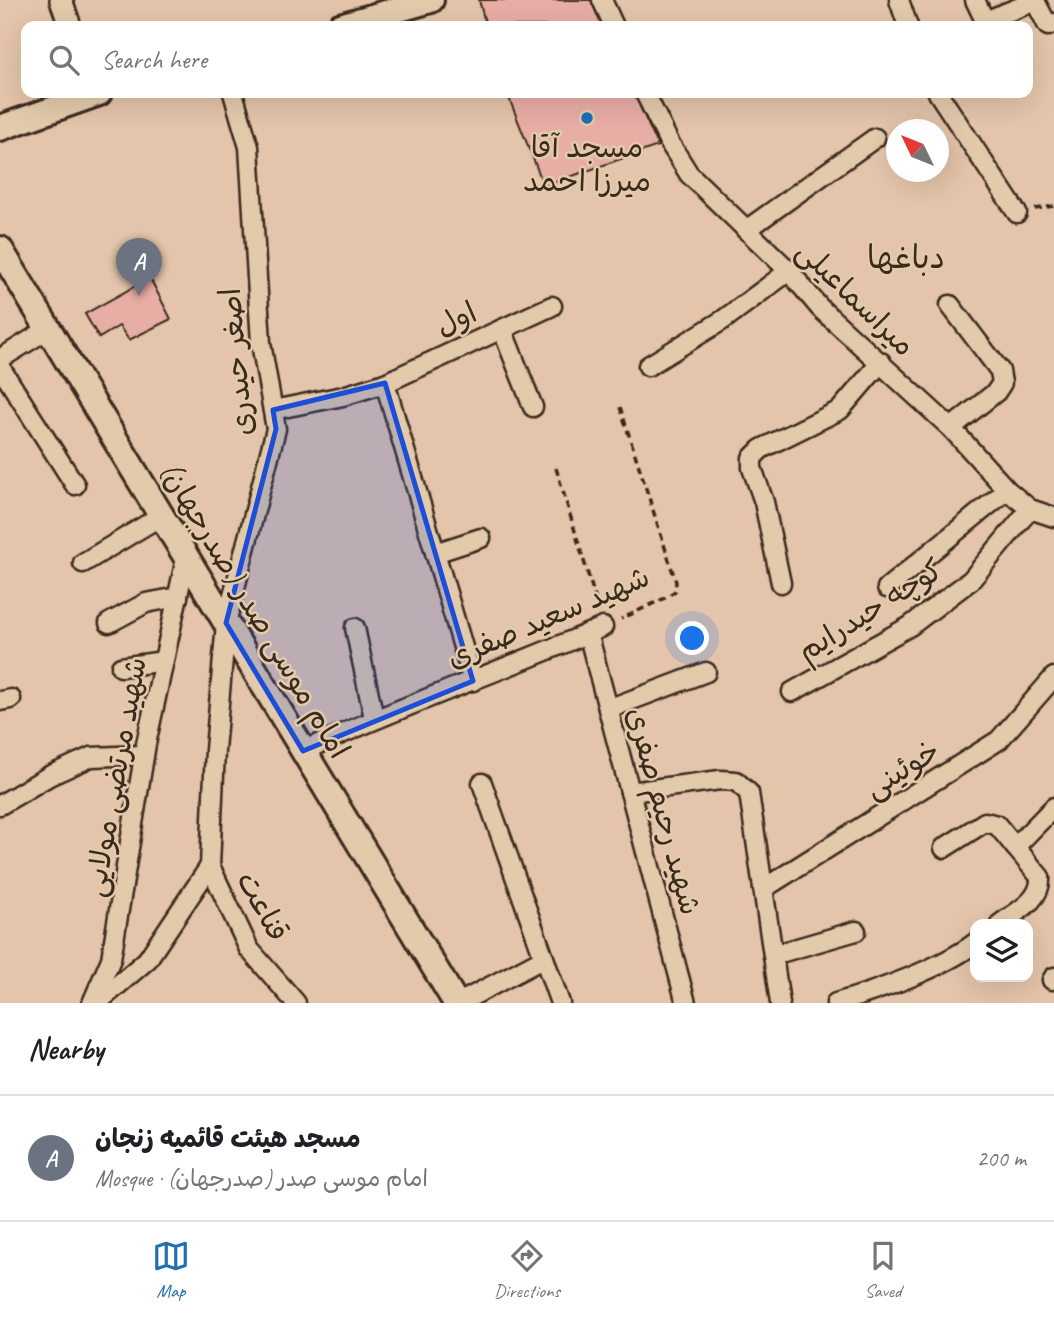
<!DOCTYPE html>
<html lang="en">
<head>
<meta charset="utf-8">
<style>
  :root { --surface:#fff; --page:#f6f6f6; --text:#202124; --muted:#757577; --line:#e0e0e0; --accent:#1f6fb2 }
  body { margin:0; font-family:Caveat,"Playpen Sans Arabic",sans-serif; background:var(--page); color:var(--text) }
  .controls { position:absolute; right:21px; bottom:21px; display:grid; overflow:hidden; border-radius:14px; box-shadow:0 7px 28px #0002 }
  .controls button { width:63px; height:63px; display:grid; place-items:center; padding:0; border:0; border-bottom:2px solid var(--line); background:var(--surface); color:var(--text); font:35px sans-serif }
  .compass { position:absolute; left:886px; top:119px; width:63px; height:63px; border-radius:50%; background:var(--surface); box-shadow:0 7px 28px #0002; rotate:313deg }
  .you { position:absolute; left:693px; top:639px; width:24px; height:24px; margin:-18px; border:5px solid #fff; border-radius:50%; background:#1a73e8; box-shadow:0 0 0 10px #1a73e833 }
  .badge { display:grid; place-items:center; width:46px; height:46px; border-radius:50%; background:var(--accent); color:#fff; font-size:23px; font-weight:700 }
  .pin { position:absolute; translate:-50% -58px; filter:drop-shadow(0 2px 4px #0008) }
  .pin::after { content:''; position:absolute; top:37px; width:24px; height:21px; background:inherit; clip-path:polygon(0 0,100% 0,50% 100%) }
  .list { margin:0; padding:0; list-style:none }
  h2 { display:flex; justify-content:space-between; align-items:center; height:91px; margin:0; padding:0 28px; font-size:30px }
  h2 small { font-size:23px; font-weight:400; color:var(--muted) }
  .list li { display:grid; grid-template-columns:46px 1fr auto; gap:21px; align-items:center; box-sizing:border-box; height:126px; padding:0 28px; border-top:2px solid var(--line) }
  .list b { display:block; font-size:26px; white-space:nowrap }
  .list p { margin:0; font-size:23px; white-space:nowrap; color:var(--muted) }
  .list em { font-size:23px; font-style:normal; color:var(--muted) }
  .icon { flex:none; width:38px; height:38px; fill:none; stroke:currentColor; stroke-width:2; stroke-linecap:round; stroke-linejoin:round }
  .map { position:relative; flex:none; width:1054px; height:1003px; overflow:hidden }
  .search { position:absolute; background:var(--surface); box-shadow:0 7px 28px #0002; left:21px; right:21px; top:21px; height:77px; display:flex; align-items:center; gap:18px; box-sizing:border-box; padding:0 24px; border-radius:14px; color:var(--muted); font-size:26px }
  .sheet { height:217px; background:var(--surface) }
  nav { display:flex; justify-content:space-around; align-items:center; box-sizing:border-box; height:98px; border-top:2px solid var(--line); background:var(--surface); font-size:19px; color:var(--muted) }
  nav a { display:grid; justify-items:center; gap:4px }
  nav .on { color:var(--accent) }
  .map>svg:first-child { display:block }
  .building { fill:#e8ada5; stroke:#3b2a1e; stroke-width:2 }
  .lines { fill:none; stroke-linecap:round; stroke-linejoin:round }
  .minor-casing { stroke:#3b2a1e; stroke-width:23 }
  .tertiary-casing { stroke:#3b2a1e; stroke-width:26 }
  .secondary-casing { stroke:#3b2a1e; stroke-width:30 }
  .path { stroke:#3b2a1e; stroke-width:3.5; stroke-dasharray:7 5; stroke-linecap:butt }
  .minor { stroke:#e3caab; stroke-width:18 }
  .tertiary { stroke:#e3caab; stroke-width:21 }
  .secondary { stroke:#e3caab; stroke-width:24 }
  .marked { fill:#1d4ed8; fill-opacity:0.2; stroke:#1d4ed8; stroke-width:5; stroke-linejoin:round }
  .poi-dot { fill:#1f6fb2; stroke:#e3caab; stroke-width:2.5 }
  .labels { text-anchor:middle; stroke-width:5; stroke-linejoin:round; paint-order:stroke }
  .poi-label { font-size:30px; fill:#3b2a1e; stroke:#e3caab }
  .street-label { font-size:30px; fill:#3b2a1e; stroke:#e3caab }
  .neighbourhood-label { font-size:32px; fill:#3b2a1e; stroke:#e3caab }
</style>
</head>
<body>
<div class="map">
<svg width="1054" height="1003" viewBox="0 0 1054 1003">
  <rect width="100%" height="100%" fill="#e4c4aa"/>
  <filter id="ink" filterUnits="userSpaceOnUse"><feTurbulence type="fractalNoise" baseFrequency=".0143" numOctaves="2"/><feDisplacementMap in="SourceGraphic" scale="14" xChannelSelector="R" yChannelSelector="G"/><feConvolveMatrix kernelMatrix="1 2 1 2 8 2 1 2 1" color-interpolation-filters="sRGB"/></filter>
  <g filter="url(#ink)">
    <!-- building -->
    <g class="building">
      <path d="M479,0H591L602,26H486Z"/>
      <path d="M507,93H634L658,146L544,186Z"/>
      <path d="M150,278L171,319L129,340L119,326L99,338L85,314Z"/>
    </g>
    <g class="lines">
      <defs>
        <g id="minor">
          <path d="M602,0L614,26"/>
          <path d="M899,0L908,26"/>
          <path d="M975,0L985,21L1035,1L1048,26L1054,23"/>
          <path d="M645,93L669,142L689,174L789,271L820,308L951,428L1007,490L1030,509L1054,517"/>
          <path d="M938,93L1017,213"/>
          <path d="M746,230L875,138"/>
          <path d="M950,305L1000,371L1002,383L996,392L951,428"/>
          <path d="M502,329L533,407"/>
          <path d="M0,359L48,329"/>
          <path d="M648,366L723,320L789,271"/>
          <path d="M0,367L75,485"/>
          <path d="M385,383L473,681"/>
          <path d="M273,410L343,396L385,383L552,306"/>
          <path d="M435,553L481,538"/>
          <path d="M83,563L161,516"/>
          <path d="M781,583L764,502L752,468V458L761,449L840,410L881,362"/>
          <path d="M887,588L1007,490"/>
          <path d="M109,623L146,603L178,597"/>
          <path d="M355,628L374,718"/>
          <path d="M588,633L686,1003"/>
          <path d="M121,667L164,661"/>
          <path d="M792,692L910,626L971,580L1030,509"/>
          <path d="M0,701L11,699"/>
          <path d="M608,709L706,672"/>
          <path d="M303,751C401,706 504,670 603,627"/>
          <path d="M482,783L560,1003"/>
          <path d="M630,792L720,780L736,781L749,793L780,1003"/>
          <path d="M0,805L49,776L91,757L144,755"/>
          <path d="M1015,847L1054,807"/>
          <path d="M944,848L985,822L997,825L1040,877C1042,900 1016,912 1000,924"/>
          <path d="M210,866L249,949L296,1003"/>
          <path d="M763,889L999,740L1054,677"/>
          <path d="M773,955L856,931"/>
          <path d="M1052,980L1054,977"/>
          <path d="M92,1003L111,959L146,744L186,558"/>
          <path d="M97,1003L147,960L210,866L215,750L226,623L276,429L261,343L249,147L233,93"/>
          <path d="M459,1003L544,958"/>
          <path d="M836,1003C877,991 942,968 975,943"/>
        </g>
        <path id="tertiary" d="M61,0L70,26"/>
        <g id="secondary">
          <path d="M340,26L431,0"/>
          <path d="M0,128L99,93"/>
          <path d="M0,249L456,1003"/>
        </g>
      </defs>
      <!-- minor casing -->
      <use href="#minor" class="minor-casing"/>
      <!-- tertiary casing -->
      <use href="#tertiary" class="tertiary-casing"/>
      <!-- secondary casing -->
      <use href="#secondary" class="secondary-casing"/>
      <!-- path -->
      <g class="path">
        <path d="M1035,209L1054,206"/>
        <path d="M620,407L676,582L675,591L667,597L621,619"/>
        <path d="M556,468L599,611"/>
      </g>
      <!-- minor -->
      <use href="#minor" class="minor"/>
      <!-- tertiary -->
      <use href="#tertiary" class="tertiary"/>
      <!-- secondary -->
      <use href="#secondary" class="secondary"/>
    </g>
  </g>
  <!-- marked area -->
  <path class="marked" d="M385,383L473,681L303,751L226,623L276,429L273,410Z"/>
  <!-- markers -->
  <circle class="poi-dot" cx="587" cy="118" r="7"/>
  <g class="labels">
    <!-- poi labels -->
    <g class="poi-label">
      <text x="587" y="157">مسجد آقا<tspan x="587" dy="34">میرزا احمد</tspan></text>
    </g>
    <!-- street labels -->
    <g class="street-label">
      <text transform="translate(856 298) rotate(44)" y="10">میراسماعیلی</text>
      <text transform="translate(456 319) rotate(-25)" y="10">اول</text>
      <text transform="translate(236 362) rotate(-95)" y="10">اصغر حیدری</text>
      <text transform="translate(255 610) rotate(59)" y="10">(صدرجهان) امام موسی صدر</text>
      <text transform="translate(870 610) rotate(-32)" y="10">کوچه حیدرایم</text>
      <text transform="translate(548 617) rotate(-23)" y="10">شهید سعید صفری</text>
      <text transform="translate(902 769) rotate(-32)" y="10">خوئینی</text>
      <text transform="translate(115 777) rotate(-80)" y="10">شهید مرتضی مولایی</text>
      <text transform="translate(664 811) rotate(75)" y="10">شهید رحیم صفری</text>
      <text transform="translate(263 906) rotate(61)" y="10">قناعت</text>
    </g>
    <!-- neighbourhood labels -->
    <g class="neighbourhood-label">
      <text x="906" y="268">دباغها</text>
    </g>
  </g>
</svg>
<div class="controls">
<button><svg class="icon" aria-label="layers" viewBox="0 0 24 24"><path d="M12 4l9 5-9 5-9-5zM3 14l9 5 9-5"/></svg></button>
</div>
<svg class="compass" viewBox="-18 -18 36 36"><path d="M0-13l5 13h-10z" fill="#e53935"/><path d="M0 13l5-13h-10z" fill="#757577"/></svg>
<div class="you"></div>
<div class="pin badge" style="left:139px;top:296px;background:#6b7280">A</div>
<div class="search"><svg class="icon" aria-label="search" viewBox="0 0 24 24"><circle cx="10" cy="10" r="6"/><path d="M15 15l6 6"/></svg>Search here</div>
</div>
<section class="sheet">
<h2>Nearby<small></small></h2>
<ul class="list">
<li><span class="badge" style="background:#6b7280">A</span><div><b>مسجد هیئت قائمیه زنجان</b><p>Mosque · (صدرجهان) امام موسی صدر</p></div><em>200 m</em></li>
</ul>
</section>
<nav>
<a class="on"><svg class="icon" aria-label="map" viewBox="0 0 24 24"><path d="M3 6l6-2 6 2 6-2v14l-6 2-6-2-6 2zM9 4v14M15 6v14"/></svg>Map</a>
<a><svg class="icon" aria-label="directions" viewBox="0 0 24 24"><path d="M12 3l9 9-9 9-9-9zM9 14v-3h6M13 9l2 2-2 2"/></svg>Directions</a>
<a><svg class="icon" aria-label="saved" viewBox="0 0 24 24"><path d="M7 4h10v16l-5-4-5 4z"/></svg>Saved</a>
</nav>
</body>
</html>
